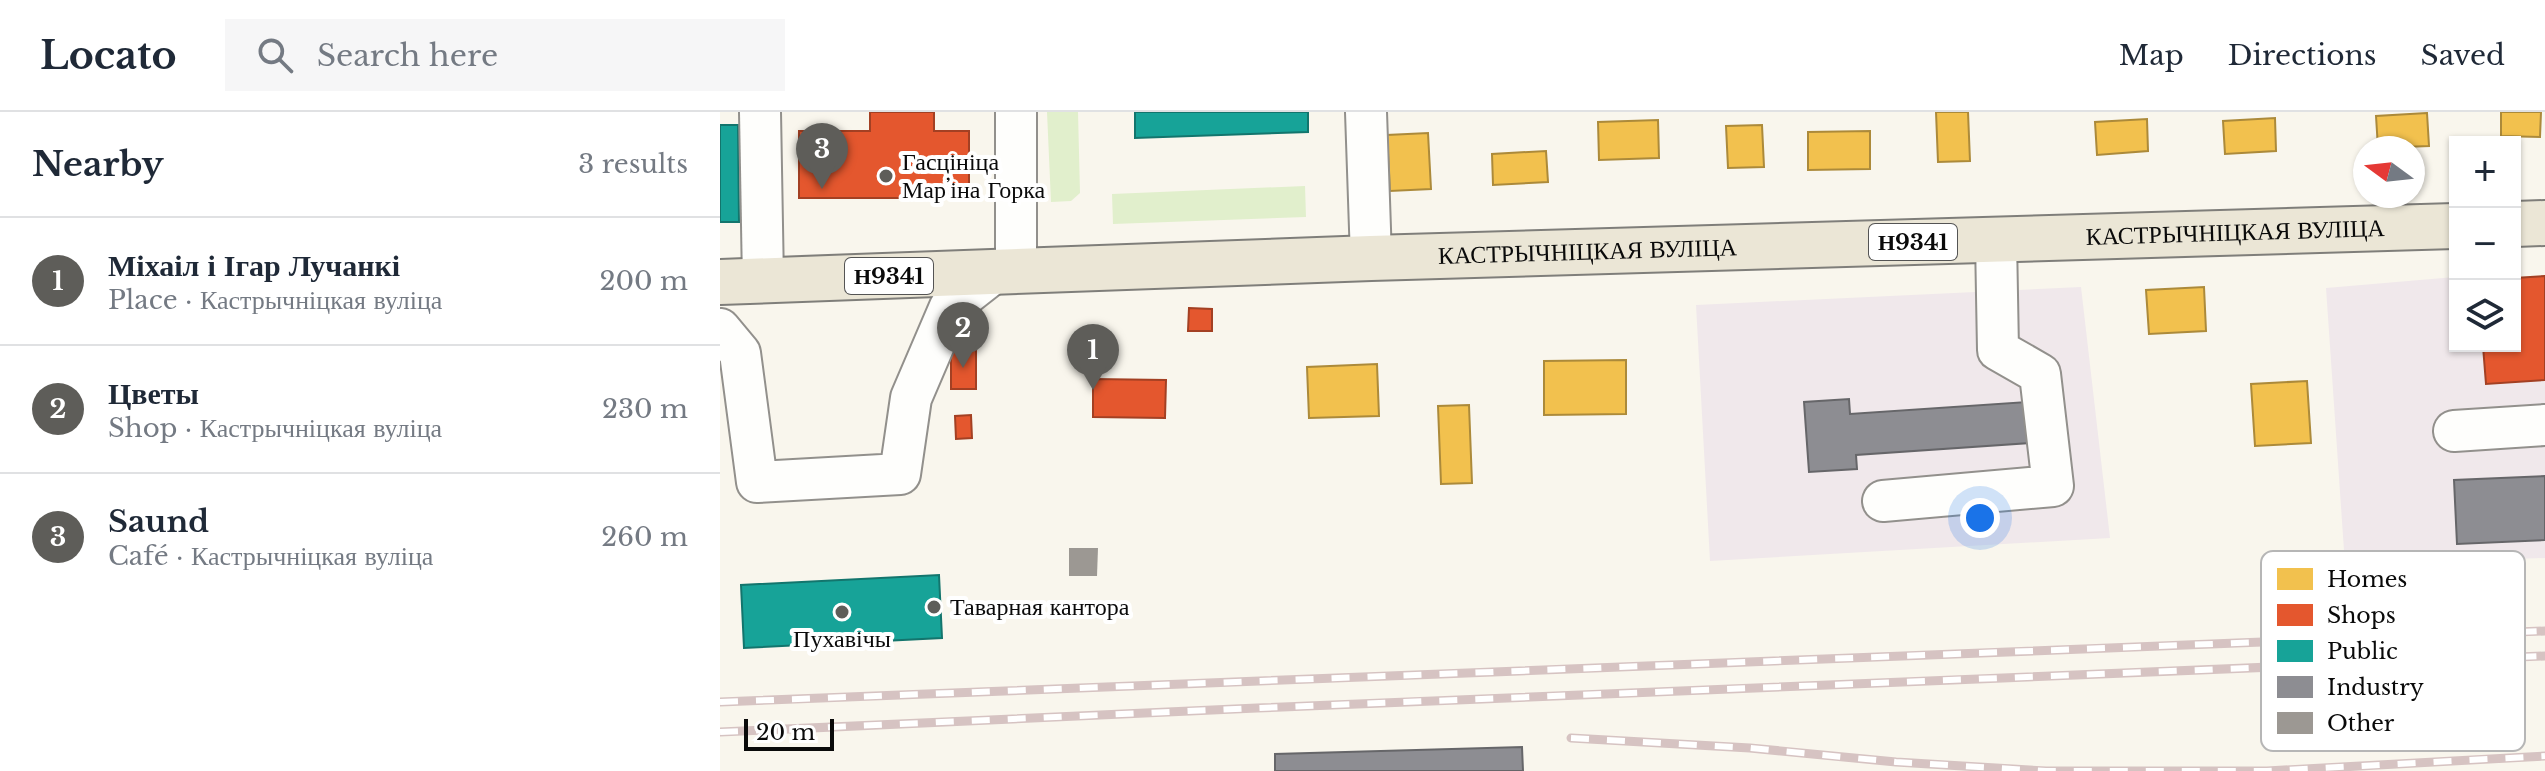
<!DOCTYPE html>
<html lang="en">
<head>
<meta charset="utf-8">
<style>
  :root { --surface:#fff; --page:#f6f6f7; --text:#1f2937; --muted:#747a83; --line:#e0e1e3; --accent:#5e5d59 }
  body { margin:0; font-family:"Libre Baskerville",serif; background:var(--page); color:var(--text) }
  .controls { position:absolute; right:24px; top:24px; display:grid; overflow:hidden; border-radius:0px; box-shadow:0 2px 6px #0004 }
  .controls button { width:72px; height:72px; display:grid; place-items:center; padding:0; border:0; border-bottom:2px solid var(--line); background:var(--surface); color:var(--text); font:40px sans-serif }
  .compass { position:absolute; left:1633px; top:24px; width:72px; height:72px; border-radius:50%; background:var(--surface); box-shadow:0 2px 6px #0004; rotate:285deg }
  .scale { position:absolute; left:24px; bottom:20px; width:90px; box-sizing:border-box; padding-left:8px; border:4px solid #0a0a0a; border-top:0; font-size:22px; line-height:28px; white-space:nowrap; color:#0a0a0a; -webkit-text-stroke:6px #fff; paint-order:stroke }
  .you { position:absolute; left:1260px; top:406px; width:28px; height:28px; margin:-20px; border:6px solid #fff; border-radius:50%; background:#1a73e8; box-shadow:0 0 0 12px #1a73e833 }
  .badge { display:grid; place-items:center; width:52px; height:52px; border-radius:50%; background:var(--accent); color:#fff; font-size:26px; font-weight:700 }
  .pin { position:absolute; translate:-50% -66px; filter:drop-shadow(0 2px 4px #0008) }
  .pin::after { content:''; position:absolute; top:42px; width:28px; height:24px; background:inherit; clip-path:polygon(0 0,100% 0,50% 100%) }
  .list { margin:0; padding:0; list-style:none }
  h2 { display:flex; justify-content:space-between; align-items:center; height:104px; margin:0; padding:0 32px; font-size:34px }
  h2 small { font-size:26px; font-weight:400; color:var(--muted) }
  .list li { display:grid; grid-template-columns:52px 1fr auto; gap:24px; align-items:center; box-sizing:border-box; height:128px; padding:0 32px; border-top:2px solid var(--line) }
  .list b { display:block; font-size:30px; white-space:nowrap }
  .list p { margin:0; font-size:26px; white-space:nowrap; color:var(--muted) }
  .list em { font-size:26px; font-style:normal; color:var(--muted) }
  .icon { flex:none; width:44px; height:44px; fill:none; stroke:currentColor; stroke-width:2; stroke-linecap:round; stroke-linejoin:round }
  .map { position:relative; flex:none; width:1825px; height:659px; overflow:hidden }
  header { display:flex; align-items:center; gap:48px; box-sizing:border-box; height:112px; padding:0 40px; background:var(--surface); border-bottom:2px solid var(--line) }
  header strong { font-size:38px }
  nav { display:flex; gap:44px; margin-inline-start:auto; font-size:28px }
  .search { width:560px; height:72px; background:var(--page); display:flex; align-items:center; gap:20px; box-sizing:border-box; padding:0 28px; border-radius:0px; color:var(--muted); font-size:30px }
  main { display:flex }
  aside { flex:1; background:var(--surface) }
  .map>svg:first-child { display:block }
  .industrial { fill:#f0e8eb }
  .green { fill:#e1efcc }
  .homes { fill:#f2c14e; stroke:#ac8a3a; stroke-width:2 }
  .shops { fill:#e4572e; stroke:#a34023; stroke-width:2 }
  .public { fill:#17a398; stroke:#13756d; stroke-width:2 }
  .industry { fill:#8d8d92; stroke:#666669; stroke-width:2 }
  .building { fill:#9c9893 }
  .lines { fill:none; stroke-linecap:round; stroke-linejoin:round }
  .minor-casing { stroke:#92908c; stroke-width:44 }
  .major-casing { stroke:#7f7e7a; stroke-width:48 }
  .minor { stroke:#fefefc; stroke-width:40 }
  .major { stroke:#ebe6d6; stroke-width:44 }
  .rail-casing { stroke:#d6c3c2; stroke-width:9 }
  .rail { stroke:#fff; stroke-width:6; stroke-dasharray:18; stroke-linecap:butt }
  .poi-dot { fill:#5e5d59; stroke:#fff; stroke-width:3 }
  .labels { text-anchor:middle; stroke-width:8; stroke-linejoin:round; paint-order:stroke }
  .shield { fill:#fff; stroke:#545454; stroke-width:2 }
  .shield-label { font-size:22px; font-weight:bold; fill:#0a0a0a }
  .poi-label { font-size:24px; fill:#0a0a0a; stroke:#fff; text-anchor:start }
  .street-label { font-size:24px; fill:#0a0a0a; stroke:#fff }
  .key { fill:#fff; stroke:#b6b6b6; stroke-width:2 }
  .key-label { font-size:22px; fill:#0a0a0a }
</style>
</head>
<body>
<header>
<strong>Locato</strong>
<div class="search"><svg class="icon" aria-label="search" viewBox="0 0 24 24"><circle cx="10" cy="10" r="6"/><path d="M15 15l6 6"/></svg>Search here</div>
<nav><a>Map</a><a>Directions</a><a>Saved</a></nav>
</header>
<main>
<aside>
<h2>Nearby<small>3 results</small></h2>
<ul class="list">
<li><span class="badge">1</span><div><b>Міхаіл і Ігар Лучанкі</b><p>Place · Кастрычніцкая вуліца</p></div><em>200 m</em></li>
<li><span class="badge">2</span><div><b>Цветы</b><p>Shop · Кастрычніцкая вуліца</p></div><em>230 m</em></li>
<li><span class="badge">3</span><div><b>Saund</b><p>Café · Кастрычніцкая вуліца</p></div><em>260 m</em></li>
</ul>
</aside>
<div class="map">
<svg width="1825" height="659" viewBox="0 0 1825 659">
  <rect width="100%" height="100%" fill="#f9f6ed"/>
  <!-- industrial -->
  <g class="industrial">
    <path d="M1735,165V234H1763L1766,272L1825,268V446L1625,453L1606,176Z"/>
    <path d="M1361,175L1390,426L990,449L976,193Z"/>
  </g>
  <!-- green -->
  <g class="green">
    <path d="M327,0H358L360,81L351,89L331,90Z"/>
    <path d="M585,74L586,105L393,112L392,82Z"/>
  </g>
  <!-- homes -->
  <g class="homes">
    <path d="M1216,0H1248L1250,49L1218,50Z"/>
    <path d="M1781,0H1821L1820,25L1781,24Z"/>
    <path d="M1707,1L1709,34L1658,36L1656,4Z"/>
    <path d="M1555,6L1556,39L1505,42L1503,9Z"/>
    <path d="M1427,7L1428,39L1377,43L1375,10Z"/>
    <path d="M938,8L939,46L879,48L878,10Z"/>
    <path d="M1042,13L1044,55L1008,56L1006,14Z"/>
    <path d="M1150,19V57L1088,58V20Z"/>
    <path d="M708,21L711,77L670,79L667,23Z"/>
    <path d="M826,39L828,70L773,73L772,42Z"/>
    <path d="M1484,175L1486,219L1429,222L1426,178Z"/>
    <path d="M906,248V302L824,303V249Z"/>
    <path d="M657,252L659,304L589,306L587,255Z"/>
    <path d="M1587,269L1591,331L1535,334L1531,272Z"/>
    <path d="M749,293L752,371L721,372L718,294Z"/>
  </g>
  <!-- shops -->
  <g class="shops">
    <path d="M150,0H214V19H249V86H79V19H150Z"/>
    <path d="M1825,164V268L1766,272L1763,234H1795V166Z"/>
    <path d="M469,196L492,197V219H468Z"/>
    <rect x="231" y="234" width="25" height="43"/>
    <path d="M373,267L446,268L445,306L373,305Z"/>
    <path d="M251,303L252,326L236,327L235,304Z"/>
  </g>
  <!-- public -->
  <g class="public">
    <path d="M415,0H588V20L415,26Z"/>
    <path d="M0,13H18L19,110H0Z"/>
    <path d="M219,463L222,526L24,536L21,473Z"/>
  </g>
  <!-- industry -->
  <g class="industry">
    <path d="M1129,287L1130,302L1307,290L1310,331L1136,343L1137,357L1089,360L1084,290Z"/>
    <path d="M1825,364V428L1737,432L1734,368Z"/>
    <path d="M802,635L803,659H555V642Z"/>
  </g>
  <!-- building -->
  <path class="building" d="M349,436H378L377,464H349Z"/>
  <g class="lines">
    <defs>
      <g id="minor">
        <path d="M40,0L43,169"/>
        <path d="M296,0V159"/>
        <path d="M646,0L651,146"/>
        <path d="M0,217L20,241L37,370L180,362L191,286L230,195L276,159"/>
        <path d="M1734,319L1825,313"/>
        <path d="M1163,389L1333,374L1320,262L1278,238L1276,128"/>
      </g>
      <g id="major">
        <path d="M1795,112L1825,111"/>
        <path id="s1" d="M0,170L651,146L1735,114"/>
      </g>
    </defs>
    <!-- minor casing -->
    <use href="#minor" class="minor-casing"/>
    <!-- major casing -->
    <use href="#major" class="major-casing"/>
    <!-- minor -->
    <use href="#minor" class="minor"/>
    <!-- major -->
    <use href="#major" class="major"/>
    <defs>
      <g id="rail">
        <path d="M0,590L1825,519"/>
        <path d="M0,620L537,596L1825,544"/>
        <path d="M851,626L1030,636L1176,650L1326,659H1547L1825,644"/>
      </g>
    </defs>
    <!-- rail casing -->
    <use href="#rail" class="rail-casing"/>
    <!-- rail -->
    <use href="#rail" class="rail"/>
  </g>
  <!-- markers -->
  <g class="poi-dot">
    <circle cx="166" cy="64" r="8"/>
    <circle cx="214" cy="495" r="8"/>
    <circle cx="122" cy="500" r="8"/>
  </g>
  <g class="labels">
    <!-- shield labels -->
    <g class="shield">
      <rect x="1149" y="112" width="88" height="36" rx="6"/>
      <rect x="125" y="146" width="88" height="36" rx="6"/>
    </g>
    <g class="shield-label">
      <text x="1193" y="138">Н9341</text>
      <text x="169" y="172">Н9341</text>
    </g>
    <!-- poi labels -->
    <g class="poi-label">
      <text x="182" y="58">Гасцініца<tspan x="182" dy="28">Марʼіна Горка</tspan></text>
      <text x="230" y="503">Таварная кантора</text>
      <text x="122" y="535" text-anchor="middle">Пухавічы</text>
    </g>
    <!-- street labels -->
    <g class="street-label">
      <text dy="8" stroke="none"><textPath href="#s1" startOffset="1516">КАСТРЫЧНІЦКАЯ ВУЛІЦА</textPath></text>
      <text dy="8" stroke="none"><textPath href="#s1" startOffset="868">КАСТРЫЧНІЦКАЯ ВУЛІЦА</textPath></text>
    </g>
  </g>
  <!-- legend -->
  <rect x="1541" y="439" width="264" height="200" rx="12" class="key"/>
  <rect x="1557" y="456" width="36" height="22" fill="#f2c14e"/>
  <rect x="1557" y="492" width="36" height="22" fill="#e4572e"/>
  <rect x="1557" y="528" width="36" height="22" fill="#17a398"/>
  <rect x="1557" y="564" width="36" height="22" fill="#8d8d92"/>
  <rect x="1557" y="600" width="36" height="22" fill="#9c9893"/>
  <g class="key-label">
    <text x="1607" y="475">Homes</text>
    <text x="1607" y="511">Shops</text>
    <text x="1607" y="547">Public</text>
    <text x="1607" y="583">Industry</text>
    <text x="1607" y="619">Other</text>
  </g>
</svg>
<div class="controls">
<button>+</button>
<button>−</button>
<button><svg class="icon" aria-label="layers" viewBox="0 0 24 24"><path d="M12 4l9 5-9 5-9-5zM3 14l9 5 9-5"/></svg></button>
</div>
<svg class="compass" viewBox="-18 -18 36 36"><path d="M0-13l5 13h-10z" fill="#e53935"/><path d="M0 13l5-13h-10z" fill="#747a83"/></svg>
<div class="scale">20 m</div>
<div class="you"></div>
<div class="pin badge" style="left:373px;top:278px">1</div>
<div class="pin badge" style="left:243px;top:256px">2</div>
<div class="pin badge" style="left:102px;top:77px">3</div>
</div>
</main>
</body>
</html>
